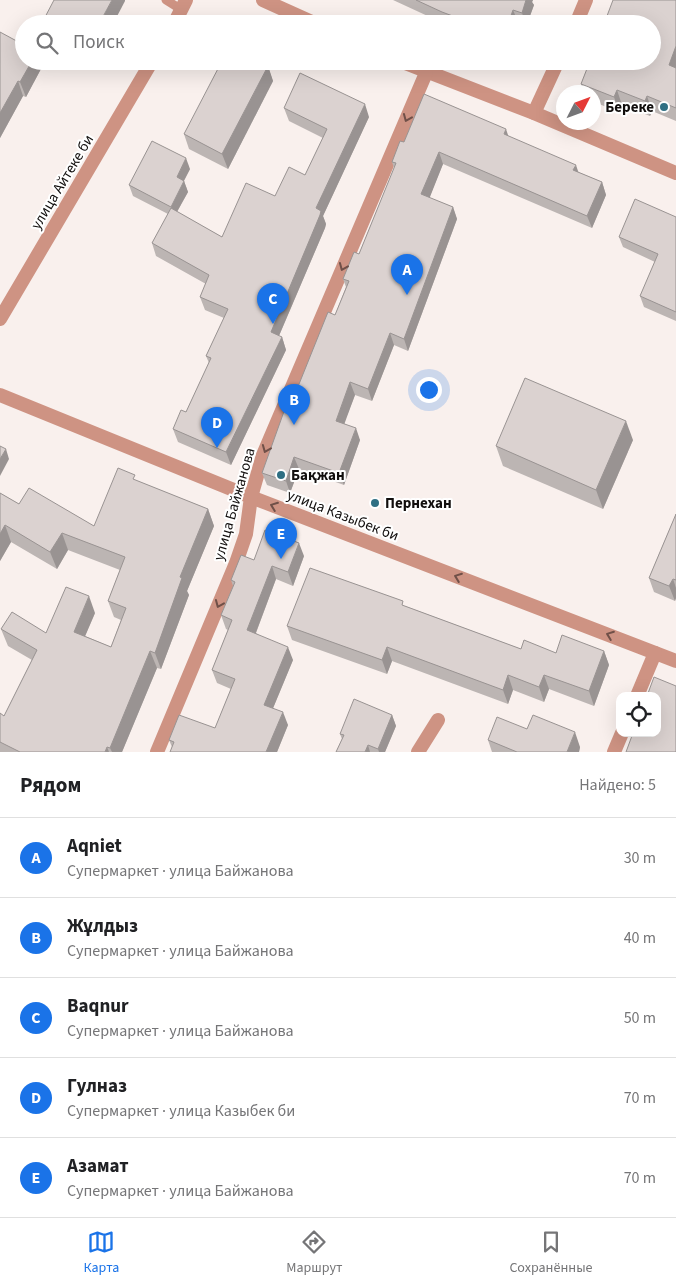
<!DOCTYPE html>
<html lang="ru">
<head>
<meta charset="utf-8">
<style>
  :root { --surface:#fff; --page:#f2f2f2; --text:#202124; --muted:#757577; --line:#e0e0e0; --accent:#1a73e8 }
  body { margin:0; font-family:"Source Sans 3",sans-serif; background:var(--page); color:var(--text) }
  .controls { position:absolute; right:15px; bottom:15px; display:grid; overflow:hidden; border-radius:10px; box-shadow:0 5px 20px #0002 }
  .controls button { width:45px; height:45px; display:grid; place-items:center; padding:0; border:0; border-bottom:1px solid var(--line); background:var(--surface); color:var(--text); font:25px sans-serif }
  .compass { position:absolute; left:556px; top:85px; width:45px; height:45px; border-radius:50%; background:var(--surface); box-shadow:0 5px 20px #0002; rotate:48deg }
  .you { position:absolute; left:428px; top:389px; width:18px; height:18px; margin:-12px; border:4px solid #fff; border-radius:50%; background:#1a73e8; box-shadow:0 0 0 8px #1a73e833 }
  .badge { display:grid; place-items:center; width:32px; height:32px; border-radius:50%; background:var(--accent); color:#fff; font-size:16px; font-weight:700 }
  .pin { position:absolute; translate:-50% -41px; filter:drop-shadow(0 1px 2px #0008) }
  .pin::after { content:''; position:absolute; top:26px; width:18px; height:15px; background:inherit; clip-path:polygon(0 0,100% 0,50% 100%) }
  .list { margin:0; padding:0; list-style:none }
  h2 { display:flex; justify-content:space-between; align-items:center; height:65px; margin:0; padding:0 20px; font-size:21px }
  h2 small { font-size:16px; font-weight:400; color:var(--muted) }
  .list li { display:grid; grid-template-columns:32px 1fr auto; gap:15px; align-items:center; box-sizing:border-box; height:80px; padding:0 20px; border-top:1px solid var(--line) }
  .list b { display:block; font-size:19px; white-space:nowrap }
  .list p { margin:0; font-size:16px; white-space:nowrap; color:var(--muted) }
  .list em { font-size:16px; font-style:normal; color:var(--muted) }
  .icon { flex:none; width:28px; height:28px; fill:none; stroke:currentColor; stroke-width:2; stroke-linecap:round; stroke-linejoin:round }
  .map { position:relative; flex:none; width:676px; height:752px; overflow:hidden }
  .search { position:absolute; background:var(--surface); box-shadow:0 5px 20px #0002; left:15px; right:15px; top:15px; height:55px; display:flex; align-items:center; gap:12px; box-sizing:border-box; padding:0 18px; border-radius:28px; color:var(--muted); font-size:19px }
  .sheet { height:465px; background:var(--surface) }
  nav { display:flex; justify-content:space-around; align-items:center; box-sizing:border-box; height:70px; border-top:1px solid var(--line); background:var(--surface); font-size:14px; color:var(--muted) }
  nav a { display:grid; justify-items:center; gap:2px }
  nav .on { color:var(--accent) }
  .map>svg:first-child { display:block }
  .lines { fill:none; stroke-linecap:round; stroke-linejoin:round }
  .service { stroke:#ce9383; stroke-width:9 }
  .minor { stroke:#ce9383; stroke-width:14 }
  .wall { fill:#bcb5b3 }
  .shaded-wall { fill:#999392 }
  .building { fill:#dbd2d0; stroke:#999392 }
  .oneway { stroke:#705048 }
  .poi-dot { fill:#2f6f83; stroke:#fff; stroke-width:2 }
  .labels { text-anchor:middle; stroke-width:4; stroke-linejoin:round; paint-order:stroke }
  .poi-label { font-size:15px; font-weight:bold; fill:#110e0d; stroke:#fff; text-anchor:start }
  .street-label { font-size:15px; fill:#110e0d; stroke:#fff }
</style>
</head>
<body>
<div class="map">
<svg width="676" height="752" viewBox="0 0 676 752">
  <rect width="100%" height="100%" fill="#f9f0ed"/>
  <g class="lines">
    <!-- service -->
    <path class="service" d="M166,0L182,10"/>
    <!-- minor -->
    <g class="minor">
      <path d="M263,0L316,24"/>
      <path d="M174,24L186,0"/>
      <path d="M576,24L586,0"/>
      <path d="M400,61L534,113L676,173"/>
      <path d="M534,113L558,61"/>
      <path d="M0,319L152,61"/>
      <path d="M0,395L251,497L676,661"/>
      <path d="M637,696L655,653"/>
      <path d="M157,752L236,563L246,534L251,497L263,455L426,73"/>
      <path d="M418,752L438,720"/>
      <path d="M614,752L622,733"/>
    </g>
  </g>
  <!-- wall -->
  <g class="wall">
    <path d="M393,0H533L532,2L534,5L527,24H522L518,22L517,24H445Z"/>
    <path d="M676,0V121L652,111L650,116L622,105L619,112L594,102V92H584L581,84Z"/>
    <path d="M0,32L24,61H40L42,67L26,97L23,96L0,138Z"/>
    <path d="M268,66L273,81L228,169L189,149L184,134Z"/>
    <path d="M284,108L369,117L323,216L326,224L325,228L279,336L282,337L286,350L231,465L178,442L173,429L186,412L209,363L206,356L224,318L205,310L200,297L206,284L156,256L152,243L168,214L133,196L129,185L190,169L184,181L188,192L177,212L222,237L275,196L305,175L323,138L289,121Z"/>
    <path d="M508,136L578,172L602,182L606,195L592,228L443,164L429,198L453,207L457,219L408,351L394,345L372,401L355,395L344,423L360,440L344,485L299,469L290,493L267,485L262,473L291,404L335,315L346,287L343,279L359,254L394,168L392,162L404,142Z"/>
    <path d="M676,217V321L644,307L640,296L655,262L623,247L619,237Z"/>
    <path d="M633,440L603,509L503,466L496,446Z"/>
    <path d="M137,481L208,509L214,526L187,591L189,595L161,669L157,668L122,752H0V713L4,716L32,660L8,646L1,629L46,633L95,613L85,636L111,647L121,620L114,617L108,601L120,570L68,550L57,569L11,542L0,561V493L19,504L94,526Z"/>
    <path d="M676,514V598L675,601L654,592L649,578Z"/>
    <path d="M304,556L293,586L276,579L256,633L293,660L273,708L288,725L277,752H170L172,747L169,740L215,728L231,689L217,683L212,670L228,630L226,629L221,615L233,586L231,580L254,560Z"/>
    <path d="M405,606L521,649L556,653L604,651L609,665L594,706L549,689L544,702L513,690L508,704L392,661L387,674L292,640L287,626Z"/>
    <path d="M392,715L396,726L385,752H336L342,739L340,734Z"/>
    <path d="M488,740L580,747L579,752H492Z"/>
  </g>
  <!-- shaded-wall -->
  <g class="shaded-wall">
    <path d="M112,0H125V1L113,24H99Z"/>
    <path d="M526,0H533L532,2L534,5L527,24H526L522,13Z"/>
    <path d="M513,10L518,22L517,24H508Z"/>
    <path d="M676,46V76L669,65Z"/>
    <path d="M32,61H40L42,67L26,97L20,82Z"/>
    <path d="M268,66L273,81L228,169L222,154Z"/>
    <path d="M18,81L23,96L0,138V113Z"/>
    <path d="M617,90L622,105L619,112L614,97Z"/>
    <path d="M647,96L652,111L650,116L645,101Z"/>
    <path d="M365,104L369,117L323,216L326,224L325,228L275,345L271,332L316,208Z"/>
    <path d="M506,129L510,141L504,134Z"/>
    <path d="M439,152L443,164L426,207L421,194Z"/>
    <path d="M186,158L190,169L180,188L177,177Z"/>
    <path d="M576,165L580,177L573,170Z"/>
    <path d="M184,181L188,192L174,217L171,207Z"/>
    <path d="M602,182L606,195L592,228L587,216Z"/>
    <path d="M453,207L457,219L408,351L404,339Z"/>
    <path d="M390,333L394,345L372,401L368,389Z"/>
    <path d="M282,337L286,350L231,465L226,452Z"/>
    <path d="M350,382L355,395L341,433L336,421Z"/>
    <path d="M626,421L633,440L603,509L596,490Z"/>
    <path d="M356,428L360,440L344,485L339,473Z"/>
    <path d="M6,449L9,459L0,476V459Z"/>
    <path d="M294,457L299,469L290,493L286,481Z"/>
    <path d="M208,509L214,526L187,591L189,595L161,669L155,653L180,577Z"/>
    <path d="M5,525L11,542L0,561V534Z"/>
    <path d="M62,533L68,550L57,569L50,552Z"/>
    <path d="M299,543L304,556L293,586L288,572Z"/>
    <path d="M272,566L276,579L252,643L247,630Z"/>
    <path d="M673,579L676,588V598L675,601L669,586Z"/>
    <path d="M89,596L95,613L80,648L74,632Z"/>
    <path d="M288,647L293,660L269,718L264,705Z"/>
    <path d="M387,647L392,661L387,674L382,660Z"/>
    <path d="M150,651L157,668L122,752H112L110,748Z"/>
    <path d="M604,651L609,665L594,706L589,691Z"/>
    <path d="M508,675L513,690L508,704L503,690Z"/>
    <path d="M544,675L549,689L544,702L539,687Z"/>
    <path d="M283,712L288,725L277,752H266Z"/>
    <path d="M392,715L396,726L385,752H379L378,749Z"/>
    <path d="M575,732L580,747L579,752H567Z"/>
    <path d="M368,745L370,752H365Z"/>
    <path d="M107,747L109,752H105Z"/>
  </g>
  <!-- building -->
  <g class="building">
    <path d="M54,0H112L99,24H47L43,21Z"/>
    <path d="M416,0H526L522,13L513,10L508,24H474L442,12Z"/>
    <path d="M613,0H676V46L669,65L676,68V108L647,96L645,101L617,90L614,97L581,84L590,61H652V24H604Z"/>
    <path d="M0,32L24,45V61H32L20,82L18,81L0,113Z"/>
    <path d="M222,61H258L268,66L222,154L184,134Z"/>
    <path d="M300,73L365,104L316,208L321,211L320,215L271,332L282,337L226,452L173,429L181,410L186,412L211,358L206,356L228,309L200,297L209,275L152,243L171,208L222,237L246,183L275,196L289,167L305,175L327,129L284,108Z"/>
    <path d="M424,94L506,129L504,134L576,165L573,170L602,182L587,216L439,152L421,194L453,207L404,339L390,333L368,389L350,382L336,421L356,428L339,473L294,457L286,481L262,473L287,403L291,404L328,312L335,315L349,281L343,279L354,252L359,254L396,163L392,162L400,141L404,142Z"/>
    <path d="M152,141L186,158L177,177L184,181L171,207L129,185Z"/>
    <path d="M635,199L676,217V312L640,296L658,254L619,237Z"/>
    <path d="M525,378L626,421L596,490L496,446Z"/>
    <path d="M0,446L6,449L0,459Z"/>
    <path d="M118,468L135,475L133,479L208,509L180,577L182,578L155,653L150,651L110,748L107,747L105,752H20L0,742V713L4,716L37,650L1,629L12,612L46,633L66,587L89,596L74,632L111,647L126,608L108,601L125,557L62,533L50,552L5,525L0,534V493L19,504L29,488L94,526Z"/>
    <path d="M676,514V580L673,579L669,586L649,578Z"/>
    <path d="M265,530L299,543L288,572L272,566L247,630L288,647L264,705L283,712L266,752H170L174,742L169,740L179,715L215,728L235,679L212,670L232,620L221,615L235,582L231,580L241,555L254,560Z"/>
    <path d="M310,568L403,601L402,605L521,649L524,640L556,653L562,635L604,651L589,691L544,675L539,687L508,675L503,690L387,647L382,660L287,626Z"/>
    <path d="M654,677L676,686V752H626L633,733H657V696H647Z"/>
    <path d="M354,699L392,715L378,749L368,745L365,752H336L344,735L340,734Z"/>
    <path d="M533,715L575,732L567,752H517L488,740L497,717L527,729Z"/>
  </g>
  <!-- one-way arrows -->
  <defs><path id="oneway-chevron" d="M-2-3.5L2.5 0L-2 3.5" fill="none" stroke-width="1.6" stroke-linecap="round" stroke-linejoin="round" transform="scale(1.25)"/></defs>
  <g class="oneway">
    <use href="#oneway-chevron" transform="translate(407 118) rotate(113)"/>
    <use href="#oneway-chevron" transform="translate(343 267) rotate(113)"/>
    <use href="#oneway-chevron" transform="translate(266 449) rotate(112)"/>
    <use href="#oneway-chevron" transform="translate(274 506) rotate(-159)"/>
    <use href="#oneway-chevron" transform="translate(458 577) rotate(-159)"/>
    <use href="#oneway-chevron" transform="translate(219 604) rotate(113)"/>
    <use href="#oneway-chevron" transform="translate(610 635) rotate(-159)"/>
  </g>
  <!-- markers -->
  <g class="poi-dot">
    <circle cx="664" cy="107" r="5"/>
    <circle cx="281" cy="475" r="5"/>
    <circle cx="375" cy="503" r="5"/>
  </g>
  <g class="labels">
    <!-- poi labels -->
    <g class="poi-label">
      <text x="654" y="112" text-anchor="end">Береке</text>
      <text x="291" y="480">Бақжан</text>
      <text x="385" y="508">Пернехан</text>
    </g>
    <!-- street labels -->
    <g class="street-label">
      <text transform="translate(62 182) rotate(-59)" y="5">улица Айтеке би</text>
      <text transform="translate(234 504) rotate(-74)" y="5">улица Байжанова</text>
      <text transform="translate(343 515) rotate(21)" y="5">улица Казыбек би</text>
    </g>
  </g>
</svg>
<div class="controls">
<button><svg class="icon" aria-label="locate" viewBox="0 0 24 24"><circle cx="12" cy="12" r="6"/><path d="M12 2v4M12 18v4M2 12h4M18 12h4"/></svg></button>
</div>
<svg class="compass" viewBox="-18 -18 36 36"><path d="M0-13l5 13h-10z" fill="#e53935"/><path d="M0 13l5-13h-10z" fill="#757577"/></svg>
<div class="you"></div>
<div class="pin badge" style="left:407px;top:295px">A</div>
<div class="pin badge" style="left:294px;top:425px">B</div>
<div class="pin badge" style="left:273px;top:324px">C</div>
<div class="pin badge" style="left:217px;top:448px">D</div>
<div class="pin badge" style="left:281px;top:559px">E</div>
<div class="search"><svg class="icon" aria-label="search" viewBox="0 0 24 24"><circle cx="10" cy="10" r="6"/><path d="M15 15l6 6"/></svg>Поиск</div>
</div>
<section class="sheet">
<h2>Рядом<small>Найдено: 5</small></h2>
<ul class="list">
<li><span class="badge">A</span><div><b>Aqniet</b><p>Супермаркет · улица Байжанова</p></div><em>30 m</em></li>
<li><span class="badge">B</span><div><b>Жұлдыз</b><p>Супермаркет · улица Байжанова</p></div><em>40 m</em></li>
<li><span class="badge">C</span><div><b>Baqnur</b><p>Супермаркет · улица Байжанова</p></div><em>50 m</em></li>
<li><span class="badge">D</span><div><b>Гулназ</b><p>Супермаркет · улица Казыбек би</p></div><em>70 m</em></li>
<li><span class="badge">E</span><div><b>Азамат</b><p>Супермаркет · улица Байжанова</p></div><em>70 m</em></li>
</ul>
</section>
<nav>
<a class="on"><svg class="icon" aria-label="map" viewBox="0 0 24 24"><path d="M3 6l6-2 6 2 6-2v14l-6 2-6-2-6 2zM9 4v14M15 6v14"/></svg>Карта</a>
<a><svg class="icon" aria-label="directions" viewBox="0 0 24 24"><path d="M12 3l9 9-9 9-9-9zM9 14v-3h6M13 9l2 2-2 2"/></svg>Маршрут</a>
<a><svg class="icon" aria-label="saved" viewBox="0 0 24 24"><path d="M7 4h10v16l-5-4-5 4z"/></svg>Сохранённые</a>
</nav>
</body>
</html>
